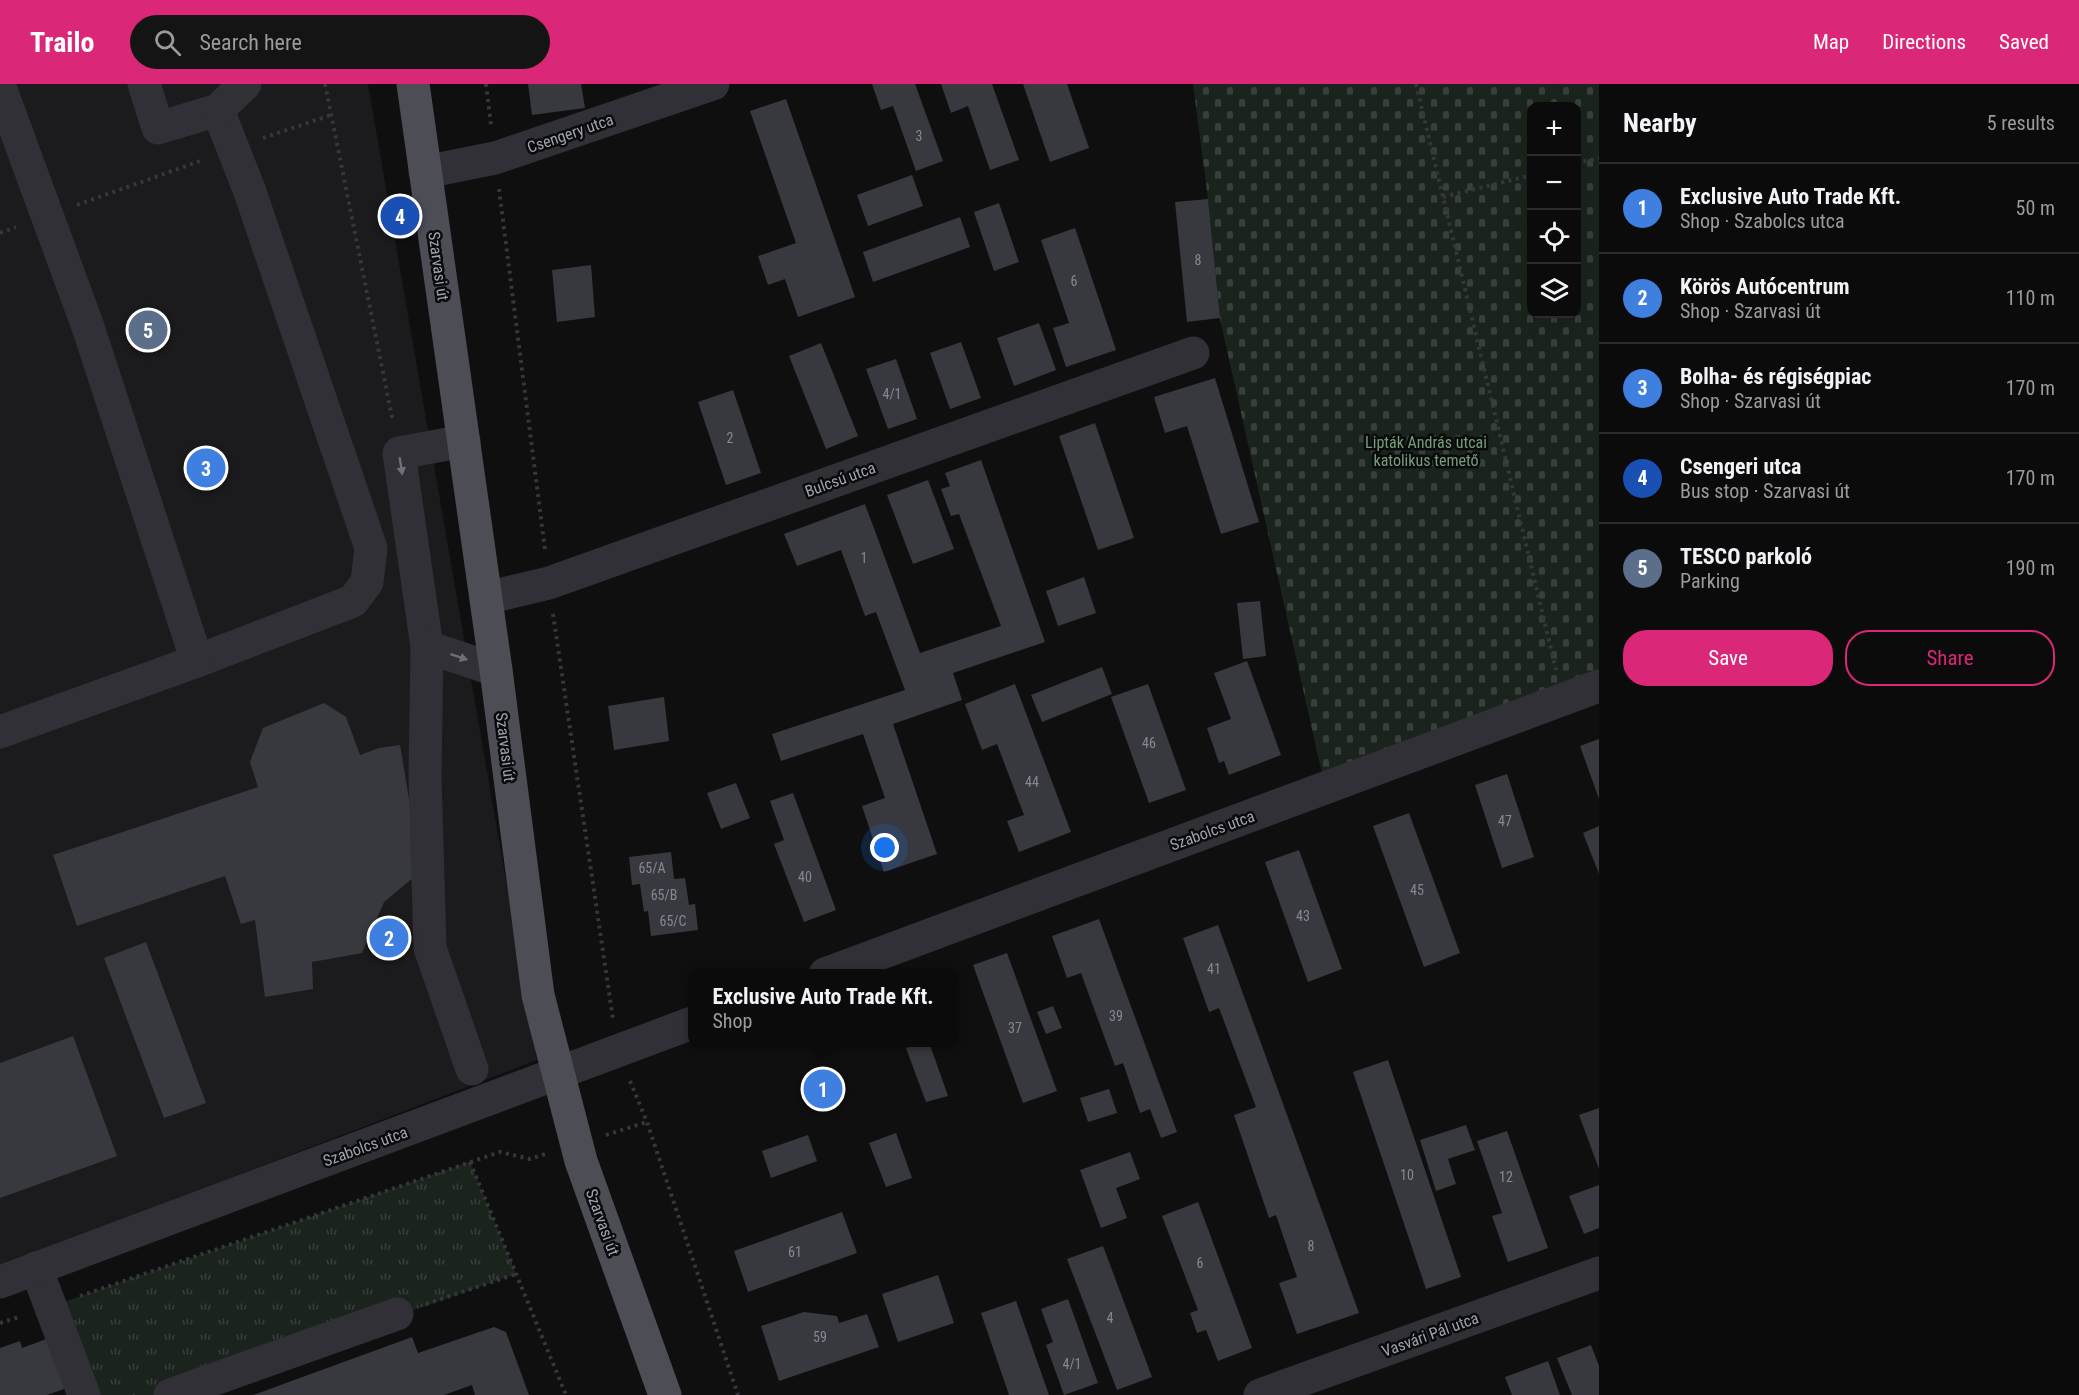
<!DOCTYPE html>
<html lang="en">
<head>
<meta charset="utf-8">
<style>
  :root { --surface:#0b0b0c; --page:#141415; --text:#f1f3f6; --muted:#9a9b9d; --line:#2b2b2d; --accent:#db2777 }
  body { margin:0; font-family:"Roboto Condensed",sans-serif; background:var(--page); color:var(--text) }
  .controls { position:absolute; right:18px; top:18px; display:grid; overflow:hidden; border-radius:12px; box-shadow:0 6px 24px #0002 }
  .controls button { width:54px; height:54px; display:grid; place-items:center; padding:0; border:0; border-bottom:2px solid var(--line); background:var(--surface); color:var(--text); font:30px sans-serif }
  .you { position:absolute; left:885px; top:764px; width:21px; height:21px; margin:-15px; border:4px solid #fff; border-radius:50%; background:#1a73e8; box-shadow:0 0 0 9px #1a73e833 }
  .badge { display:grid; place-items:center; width:39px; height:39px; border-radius:50%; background:var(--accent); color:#fff; font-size:20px; font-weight:700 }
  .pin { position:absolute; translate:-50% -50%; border:3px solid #fff; box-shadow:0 2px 6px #0006 }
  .popup { position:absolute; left:688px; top:885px; width:270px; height:78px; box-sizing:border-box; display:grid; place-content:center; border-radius:12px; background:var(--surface); filter:drop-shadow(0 2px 4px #0005); font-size:20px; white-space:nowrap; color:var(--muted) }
  .popup b { font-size:22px; color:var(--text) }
  .popup::after { content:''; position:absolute; left:50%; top:100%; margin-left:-12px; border:12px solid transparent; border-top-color:var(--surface) }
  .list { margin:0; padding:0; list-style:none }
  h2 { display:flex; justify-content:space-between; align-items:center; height:78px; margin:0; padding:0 24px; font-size:26px }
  h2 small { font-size:20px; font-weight:400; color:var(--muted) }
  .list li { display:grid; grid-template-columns:39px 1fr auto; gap:18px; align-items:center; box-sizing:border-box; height:90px; padding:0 24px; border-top:2px solid var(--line) }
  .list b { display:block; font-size:22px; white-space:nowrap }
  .list p { margin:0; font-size:20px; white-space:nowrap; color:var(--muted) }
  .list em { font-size:20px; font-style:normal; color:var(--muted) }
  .actions { display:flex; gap:12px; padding:18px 24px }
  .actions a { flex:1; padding:14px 0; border:2px solid var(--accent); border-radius:24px; text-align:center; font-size:21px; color:var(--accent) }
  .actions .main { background:var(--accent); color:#fff }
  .icon { flex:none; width:33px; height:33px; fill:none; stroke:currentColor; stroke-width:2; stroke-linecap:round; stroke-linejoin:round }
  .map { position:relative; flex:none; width:1599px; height:1311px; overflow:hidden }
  header { display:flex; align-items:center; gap:36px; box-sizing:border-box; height:84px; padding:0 30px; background:var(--accent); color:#fff }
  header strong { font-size:28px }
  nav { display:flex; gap:33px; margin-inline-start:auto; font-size:21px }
  .search { width:420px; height:54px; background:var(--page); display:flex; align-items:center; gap:15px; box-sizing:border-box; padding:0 21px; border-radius:33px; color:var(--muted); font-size:22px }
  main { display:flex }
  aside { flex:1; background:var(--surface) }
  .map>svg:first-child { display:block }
  .built { fill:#1b1b1d }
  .cemetery { fill:url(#cemetery-stones); fill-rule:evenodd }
  .park { fill:url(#park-tufts) }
  .building { fill:#38393e }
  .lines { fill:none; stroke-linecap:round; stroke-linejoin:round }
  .path { stroke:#36373d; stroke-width:4; stroke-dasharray:3 4.5; stroke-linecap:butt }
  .minor { stroke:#303036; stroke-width:33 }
  .major { stroke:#4c4d55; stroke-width:33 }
  .oneway { fill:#6d707a }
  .labels { text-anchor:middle; stroke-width:5; stroke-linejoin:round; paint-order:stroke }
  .number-label { font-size:14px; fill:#858995 }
  .street-label { font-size:16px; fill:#9fa4b2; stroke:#0a0a0b }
  .park-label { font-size:16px; fill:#759e7c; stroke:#0a0a0b }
</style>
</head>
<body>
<header>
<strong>Trailo</strong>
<div class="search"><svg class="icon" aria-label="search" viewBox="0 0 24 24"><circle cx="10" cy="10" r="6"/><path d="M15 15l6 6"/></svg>Search here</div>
<nav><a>Map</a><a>Directions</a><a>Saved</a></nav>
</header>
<main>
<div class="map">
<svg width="1599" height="1311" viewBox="0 0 1599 1311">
  <defs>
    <pattern id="cemetery-stones" width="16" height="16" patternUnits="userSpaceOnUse" patternTransform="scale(1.5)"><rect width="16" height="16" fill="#1b231d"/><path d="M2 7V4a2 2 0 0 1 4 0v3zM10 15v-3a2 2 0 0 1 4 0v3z" fill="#39403b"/></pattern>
    <pattern id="park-tufts" width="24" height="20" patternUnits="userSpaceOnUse" patternTransform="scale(1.5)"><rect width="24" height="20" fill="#1b231d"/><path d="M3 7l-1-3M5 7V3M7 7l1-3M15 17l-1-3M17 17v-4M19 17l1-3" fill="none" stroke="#39403b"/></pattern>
  </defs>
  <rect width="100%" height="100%" fill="#0f0f10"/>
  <!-- built -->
  <path class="built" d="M0,0H368L537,976L0,1183Z"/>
  <!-- cemetery -->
  <path class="cemetery" d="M1193,0H1599V602L1323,694L1220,235L1208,115ZM1532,22H1576V230H1532Z"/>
  <!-- park -->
  <path class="park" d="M470,1078L516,1190L172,1311H84L52,1222Z"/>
  <!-- building -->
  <g class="building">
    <path d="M528,0H581L585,24L532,31Z"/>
    <path d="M872,0H915L943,77L916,87L893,22L881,26Z"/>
    <path d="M941,0H992L1019,76L990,86L968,22L951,29Z"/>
    <path d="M1023,0H1067L1089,64L1050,78Z"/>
    <path d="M786,15L855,213L798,233L785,195L768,201L758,172L796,159L750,27Z"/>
    <path d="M912,91L923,122L868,142L857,111Z"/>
    <path d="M1208,115L1220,234L1187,238L1175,118Z"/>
    <path d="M999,119L1019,178L994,187L974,128Z"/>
    <path d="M960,133L970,163L873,198L863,168Z"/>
    <path d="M1075,144L1116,266L1066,283L1053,244L1069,239L1041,156Z"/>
    <path d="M591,181L595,233L557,238L552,186Z"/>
    <path d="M1039,239L1056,286L1014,302L997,254Z"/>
    <path d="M961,258L981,314L950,325L930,269Z"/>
    <path d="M821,259L858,352L826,365L789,272Z"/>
    <path d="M896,275L917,335L888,345L866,285Z"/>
    <path d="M1215,294L1259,438L1221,450L1187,342L1165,349L1154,313Z"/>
    <path d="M733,306L761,389L726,401L698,318Z"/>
    <path d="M1095,339L1134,454L1098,466L1059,352Z"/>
    <path d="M981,376L1045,558L953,589L962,616L893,640L937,770L884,788L862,722L885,714L863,650L781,677L772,650L905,606L876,528L865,532L841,466L797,482L784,450L865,420L920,569L1001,542L959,430L951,432L941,405L950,402L945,389Z"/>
    <path d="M928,396L954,465L913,480L887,411Z"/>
    <path d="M1084,493L1096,529L1058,542L1046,507Z"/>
    <path d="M1260,517L1266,572L1243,575L1237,519Z"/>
    <path d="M1247,577L1281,671L1229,691L1224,677L1219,679L1207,644L1231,635L1214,589Z"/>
    <path d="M1102,583L1112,610L1042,638L1031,611Z"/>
    <path d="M1015,600L1071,748L1019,768L1007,737L1024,731L997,660L982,666L965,620Z"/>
    <path d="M1148,600L1186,706L1149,719L1111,613Z"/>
    <path d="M664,613L669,657L614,666L608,622Z"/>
    <path d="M324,619L346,633L360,671L379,664L400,661L421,787L384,818L362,869L312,878L313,905L265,913L255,836L241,840L225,792L77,842L53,771L258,703L250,678L263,644Z"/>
    <path d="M1599,655V715L1580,662Z"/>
    <path d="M1507,690L1534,773L1502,784L1475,701Z"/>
    <path d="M736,699L750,734L721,745L707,709Z"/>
    <path d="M793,709L836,826L804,838L774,760L784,756L770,717Z"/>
    <path d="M1409,729L1460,869L1424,883L1373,742Z"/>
    <path d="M1599,742V790L1583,749Z"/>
    <path d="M1299,766L1342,885L1308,898L1265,778Z"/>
    <path d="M671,768L674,795L685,794L689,821L695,820L698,846L651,852L648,827L644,828L640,800L632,801L629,773Z"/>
    <path d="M1099,835L1177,1048L1161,1054L1150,1025L1140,1029L1123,979L1115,982L1081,889L1067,894L1052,852Z"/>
    <path d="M1218,841L1359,1229L1297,1250L1279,1199L1297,1193L1276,1131L1269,1134L1234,1031L1256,1023L1219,924L1209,928L1183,854Z"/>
    <path d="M146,858L206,1019L164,1034L104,874Z"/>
    <path d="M1007,869L1057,1007L1023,1019L973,881Z"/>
    <path d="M1053,922L1062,944L1046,950L1037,928Z"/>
    <path d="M73,952L117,1072L0,1114V979Z"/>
    <path d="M924,958H929L948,1012L926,1018L906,964Z"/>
    <path d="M1388,976L1461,1193L1426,1205L1353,988Z"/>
    <path d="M1109,1005L1117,1029L1088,1038L1080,1014Z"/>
    <path d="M1599,1024V1085L1579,1031Z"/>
    <path d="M1466,1041L1475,1066L1448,1075L1456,1100L1436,1107L1420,1056Z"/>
    <path d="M1507,1047L1548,1164L1508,1178L1492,1132L1502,1129L1477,1057Z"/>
    <path d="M896,1049L912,1094L886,1103L869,1059Z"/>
    <path d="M808,1051L817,1077L771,1094L762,1067Z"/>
    <path d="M1130,1068L1140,1095L1116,1104L1127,1134L1101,1144L1080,1086Z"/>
    <path d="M1599,1101V1144L1584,1150L1569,1112Z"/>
    <path d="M1198,1118L1252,1264L1218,1277L1206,1246L1197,1249L1190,1229L1198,1226L1162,1132Z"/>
    <path d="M842,1128L857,1169L748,1208L734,1167Z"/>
    <path d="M1103,1162L1152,1293L1117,1306L1067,1175Z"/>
    <path d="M938,1191L954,1239L898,1258L882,1210Z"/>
    <path d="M1068,1215L1098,1299L1064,1311L1046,1261L1053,1258L1041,1225Z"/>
    <path d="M1016,1217L1049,1311H1009L981,1229Z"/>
    <path d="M804,1228L837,1232L839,1239L867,1230L879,1263L779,1297L761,1242Z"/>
    <path d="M494,1243L506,1248L529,1311H475L472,1301L444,1311H253L412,1253L418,1269Z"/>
    <path d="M49,1254L67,1304L47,1311H0V1264L20,1257L22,1264Z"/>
    <path d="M1591,1261L1599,1282V1311H1572L1557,1274Z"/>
    <path d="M1548,1277L1560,1311H1512L1505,1293Z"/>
  </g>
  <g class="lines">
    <!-- path -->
    <g class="path">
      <path d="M325,0L393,338"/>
      <path d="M486,0L491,41"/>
      <path d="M1416,0L1556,586"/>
      <path d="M263,54L331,31"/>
      <path d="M1576,79L1599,74"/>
      <path d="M499,105L545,466"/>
      <path d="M1443,113L1532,91"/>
      <path d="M77,121L203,76"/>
      <path d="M0,149L16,143"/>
      <path d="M553,530L613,935"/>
      <path d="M630,997L647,1038L738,1311"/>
      <path d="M606,1051L647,1038"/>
      <path d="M470,1078L566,1311"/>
      <path d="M80,1212L500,1068L530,1075L548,1069"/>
      <path d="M426,1220L516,1190"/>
      <path d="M0,1239L19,1233"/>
    </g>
    <!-- minor -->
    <g class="minor">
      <path d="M144,0L158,44L218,26L250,108L371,464L367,498L353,517L197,577"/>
      <path d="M0,3L88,243L197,577L0,648"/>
      <path d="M218,26L245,0"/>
      <path d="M425,88L495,74L713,0"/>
      <path d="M464,357L399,369L427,563L496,586"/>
      <path d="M486,514L549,499L1193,269"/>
      <path d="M427,563L425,692L430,864L472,985"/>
      <path d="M825,890L1599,602"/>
      <path d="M36,1184L84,1311"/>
      <path d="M0,1198L692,939"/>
      <path d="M170,1311L397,1230"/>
      <path d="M1260,1311L1599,1189"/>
    </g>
    <!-- major -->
    <path class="major" d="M413,0L496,586L538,911L581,1077L665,1311"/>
  </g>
  <!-- one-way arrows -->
  <defs><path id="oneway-solid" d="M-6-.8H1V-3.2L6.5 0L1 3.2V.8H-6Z" transform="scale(1.5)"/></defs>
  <g class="oneway">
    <use href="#oneway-solid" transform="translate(401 382) rotate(81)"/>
    <use href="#oneway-solid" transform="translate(459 573) rotate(18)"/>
  </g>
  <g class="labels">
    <!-- number labels -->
    <g class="number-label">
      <text x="919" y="57">3</text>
      <text x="1198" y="181">8</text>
      <text x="1074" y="202">6</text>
      <text x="892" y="315">4/1</text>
      <text x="730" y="359">2</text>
      <text x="864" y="479">1</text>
      <text x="1149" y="664">46</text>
      <text x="1032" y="703">44</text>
      <text x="1505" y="742">47</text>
      <text x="652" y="789">65/A</text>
      <text x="805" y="798">40</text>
      <text x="1417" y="811">45</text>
      <text x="664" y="816">65/B</text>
      <text x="1303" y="837">43</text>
      <text x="673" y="842">65/C</text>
      <text x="1214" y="890">41</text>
      <text x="1116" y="937">39</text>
      <text x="1015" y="949">37</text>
      <text x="1407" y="1096">10</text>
      <text x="1506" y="1098">12</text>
      <text x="1311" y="1167">8</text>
      <text x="795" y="1173">61</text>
      <text x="1200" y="1184">6</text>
      <text x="1110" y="1239">4</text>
      <text x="820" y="1258">59</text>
      <text x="1072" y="1285">4/1</text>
    </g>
    <!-- street labels -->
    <g class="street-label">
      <text transform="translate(570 49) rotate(-19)" y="6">Csengery utca</text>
      <text transform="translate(439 182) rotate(82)" y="6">Szarvasi út</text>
      <text transform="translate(840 395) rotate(-20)" y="6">Bulcsú utca</text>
      <text transform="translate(506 663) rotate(83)" y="6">Szarvasi út</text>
      <text transform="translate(1212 746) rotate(-20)" y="6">Szabolcs utca</text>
      <text transform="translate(365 1062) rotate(-20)" y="6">Szabolcs utca</text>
      <text transform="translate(603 1138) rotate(70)" y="6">Szarvasi út</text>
      <text transform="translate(1430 1250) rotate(-20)" y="6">Vasvári Pál utca</text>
    </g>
    <!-- park labels -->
    <g class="park-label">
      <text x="1426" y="364">Lipták András utcai<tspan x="1426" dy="18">katolikus temető</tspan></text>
    </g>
  </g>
</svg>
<div class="controls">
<button>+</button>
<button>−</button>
<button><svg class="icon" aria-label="locate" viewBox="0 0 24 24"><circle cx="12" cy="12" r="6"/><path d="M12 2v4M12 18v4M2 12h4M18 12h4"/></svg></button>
<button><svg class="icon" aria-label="layers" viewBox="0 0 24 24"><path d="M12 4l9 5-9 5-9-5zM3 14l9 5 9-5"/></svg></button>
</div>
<div class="you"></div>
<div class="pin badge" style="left:823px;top:1005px;background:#3f7fe0">1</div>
<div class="popup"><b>Exclusive Auto Trade Kft.</b>Shop</div>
<div class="pin badge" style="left:389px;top:854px;background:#3f7fe0">2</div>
<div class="pin badge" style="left:206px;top:384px;background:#3f7fe0">3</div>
<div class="pin badge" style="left:400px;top:132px;background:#1a4fb4">4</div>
<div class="pin badge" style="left:148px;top:246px;background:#5c6f8a">5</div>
</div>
<aside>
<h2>Nearby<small>5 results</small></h2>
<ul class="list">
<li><span class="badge" style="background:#3f7fe0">1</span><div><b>Exclusive Auto Trade Kft.</b><p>Shop · Szabolcs utca</p></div><em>50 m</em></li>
<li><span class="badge" style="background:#3f7fe0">2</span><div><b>Körös Autócentrum</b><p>Shop · Szarvasi út</p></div><em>110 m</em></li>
<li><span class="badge" style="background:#3f7fe0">3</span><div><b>Bolha- és régiségpiac</b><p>Shop · Szarvasi út</p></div><em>170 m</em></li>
<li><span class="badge" style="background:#1a4fb4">4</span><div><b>Csengeri utca</b><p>Bus stop · Szarvasi út</p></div><em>170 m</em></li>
<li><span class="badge" style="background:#5c6f8a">5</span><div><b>TESCO parkoló</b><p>Parking</p></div><em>190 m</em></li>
</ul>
<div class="actions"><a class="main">Save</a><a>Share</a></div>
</aside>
</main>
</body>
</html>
